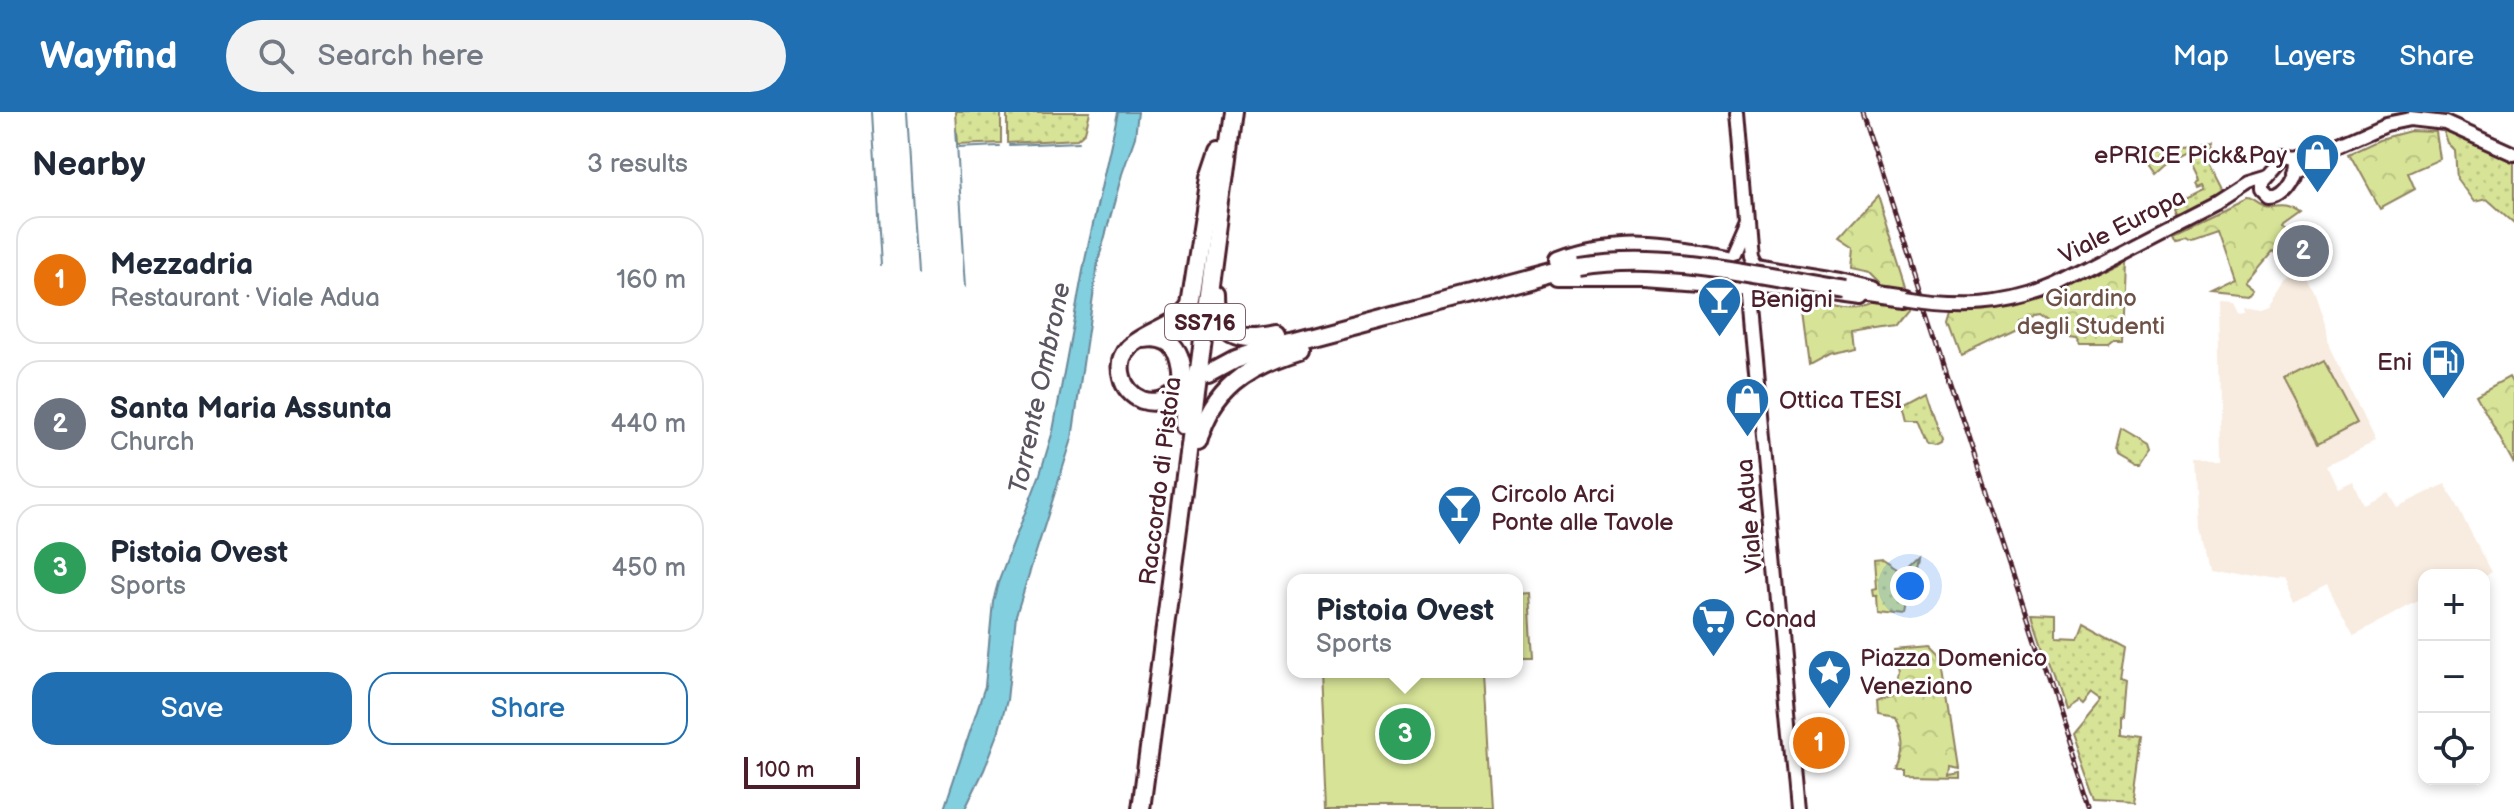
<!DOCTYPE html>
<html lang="en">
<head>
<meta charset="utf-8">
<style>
  :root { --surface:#fff; --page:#f2f2f3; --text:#1f2937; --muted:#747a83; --line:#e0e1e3; --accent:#1f6fb2 }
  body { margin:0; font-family:"Balsamiq Sans",sans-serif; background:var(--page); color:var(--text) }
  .controls { position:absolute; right:24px; bottom:24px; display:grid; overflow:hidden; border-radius:16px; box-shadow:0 4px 12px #0003 }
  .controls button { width:72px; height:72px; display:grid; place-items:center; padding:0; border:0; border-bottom:2px solid var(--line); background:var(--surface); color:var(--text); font:40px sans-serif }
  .scale { position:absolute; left:24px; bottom:20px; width:116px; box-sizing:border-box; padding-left:8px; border:4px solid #4a1f2b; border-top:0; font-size:22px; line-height:28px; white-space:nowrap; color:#4a1f2b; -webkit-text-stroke:6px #fff; paint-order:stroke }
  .you { position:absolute; left:1190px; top:474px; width:28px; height:28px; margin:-20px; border:6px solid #fff; border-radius:50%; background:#1a73e8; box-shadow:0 0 0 12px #1a73e833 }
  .badge { display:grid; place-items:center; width:52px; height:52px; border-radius:50%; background:var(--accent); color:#fff; font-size:26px; font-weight:700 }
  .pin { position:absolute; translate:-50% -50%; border:4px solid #fff; box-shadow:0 2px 8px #0006 }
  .popup { position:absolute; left:567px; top:462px; width:236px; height:104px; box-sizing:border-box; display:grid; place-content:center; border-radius:16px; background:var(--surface); filter:drop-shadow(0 2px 6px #0005); font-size:26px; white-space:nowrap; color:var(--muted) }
  .popup b { font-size:30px; color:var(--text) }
  .popup::after { content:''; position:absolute; left:50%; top:100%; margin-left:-16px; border:16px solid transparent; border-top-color:var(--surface) }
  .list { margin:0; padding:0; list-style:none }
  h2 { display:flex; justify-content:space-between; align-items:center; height:104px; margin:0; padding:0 32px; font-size:34px }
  h2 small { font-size:26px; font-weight:400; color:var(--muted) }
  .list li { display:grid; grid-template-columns:52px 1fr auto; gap:24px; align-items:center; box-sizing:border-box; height:128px; margin:0 16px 16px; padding:0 16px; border:2px solid var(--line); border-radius:24px }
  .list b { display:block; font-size:30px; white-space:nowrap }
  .list p { margin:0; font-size:26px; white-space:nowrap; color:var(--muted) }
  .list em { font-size:26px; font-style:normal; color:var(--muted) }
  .actions { display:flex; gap:16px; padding:24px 32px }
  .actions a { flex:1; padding:18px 0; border:2px solid var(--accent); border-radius:24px; text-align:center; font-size:28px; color:var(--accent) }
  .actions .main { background:var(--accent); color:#fff }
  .icon { flex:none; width:44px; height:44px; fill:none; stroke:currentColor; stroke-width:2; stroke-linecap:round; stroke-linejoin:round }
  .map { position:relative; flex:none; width:1794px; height:697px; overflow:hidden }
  header { display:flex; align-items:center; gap:48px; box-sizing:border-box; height:112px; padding:0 40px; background:var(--accent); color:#fff }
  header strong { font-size:38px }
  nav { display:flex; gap:44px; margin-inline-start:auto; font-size:28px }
  .search { width:560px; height:72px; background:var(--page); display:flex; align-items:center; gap:20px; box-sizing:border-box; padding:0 28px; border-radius:44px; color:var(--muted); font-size:30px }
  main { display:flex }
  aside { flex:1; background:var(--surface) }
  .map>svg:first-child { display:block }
  .built { fill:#f8ece0 }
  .grass { fill:url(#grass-dots); stroke:#908261; stroke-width:2 }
  .park { fill:url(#park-crowns); stroke:#908261; stroke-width:2 }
  .pitch { fill:#d7e497; stroke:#908261; stroke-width:2 }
  .water { fill:#82cfe0; stroke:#6c8998; stroke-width:2 }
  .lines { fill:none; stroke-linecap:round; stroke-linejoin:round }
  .stream { stroke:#6c8998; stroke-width:2 }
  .secondary-casing { stroke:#4a1f2b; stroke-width:18 }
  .highway-casing { stroke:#4a1f2b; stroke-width:22 }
  .secondary { stroke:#fff; stroke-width:12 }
  .highway { stroke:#fff; stroke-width:16 }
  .rail-casing { stroke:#4a1f2b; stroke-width:5 }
  .rail { stroke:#fff; stroke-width:2; stroke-dasharray:6; stroke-linecap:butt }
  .secondary-bridge-casing { stroke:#4a1f2b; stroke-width:18; stroke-linecap:butt }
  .highway-bridge-casing { stroke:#4a1f2b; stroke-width:22; stroke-linecap:butt }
  .secondary-bridge { stroke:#fff; stroke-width:12 }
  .highway-bridge { stroke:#fff; stroke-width:16 }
  .labels { text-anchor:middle; stroke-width:6; stroke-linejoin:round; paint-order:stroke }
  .shield { fill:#fff; stroke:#80626b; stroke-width:2 }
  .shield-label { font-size:22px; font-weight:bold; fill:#4a1f2b }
  .poi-label { font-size:24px; fill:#4a1f2b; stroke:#fff; text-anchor:start }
  .street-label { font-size:24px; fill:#4a1f2b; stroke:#fff }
  .park-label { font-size:24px; fill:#6d5046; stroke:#fff }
  .water-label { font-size:26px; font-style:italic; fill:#5b5461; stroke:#fff }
</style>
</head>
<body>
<header>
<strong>Wayfind</strong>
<div class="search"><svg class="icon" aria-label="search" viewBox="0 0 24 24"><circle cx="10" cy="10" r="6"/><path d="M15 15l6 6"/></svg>Search here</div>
<nav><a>Map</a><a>Layers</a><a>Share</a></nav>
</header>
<main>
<aside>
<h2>Nearby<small>3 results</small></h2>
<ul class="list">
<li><span class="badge" style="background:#e8710a">1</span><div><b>Mezzadria</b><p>Restaurant · Viale Adua</p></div><em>160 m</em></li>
<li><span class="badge" style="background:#6b7280">2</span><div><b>Santa Maria Assunta</b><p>Church</p></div><em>440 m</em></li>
<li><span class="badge" style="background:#2e9e5b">3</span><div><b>Pistoia Ovest</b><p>Sports</p></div><em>450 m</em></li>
</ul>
<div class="actions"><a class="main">Save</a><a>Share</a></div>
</aside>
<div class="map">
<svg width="1794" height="697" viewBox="0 0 1794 697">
  <defs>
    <pattern id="grass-dots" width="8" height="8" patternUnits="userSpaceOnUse" patternTransform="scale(2)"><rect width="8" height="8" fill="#d7e497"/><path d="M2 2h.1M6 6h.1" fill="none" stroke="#bac382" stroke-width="1.8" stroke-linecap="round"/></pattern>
    <pattern id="park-crowns" width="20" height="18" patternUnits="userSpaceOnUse" patternTransform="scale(2)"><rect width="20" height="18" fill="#d7e497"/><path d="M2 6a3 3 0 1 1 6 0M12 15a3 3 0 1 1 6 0" fill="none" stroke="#bac382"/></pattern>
  </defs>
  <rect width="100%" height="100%" fill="#fff"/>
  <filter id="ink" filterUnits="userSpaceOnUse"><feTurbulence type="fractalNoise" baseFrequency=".0125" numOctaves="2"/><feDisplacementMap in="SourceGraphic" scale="16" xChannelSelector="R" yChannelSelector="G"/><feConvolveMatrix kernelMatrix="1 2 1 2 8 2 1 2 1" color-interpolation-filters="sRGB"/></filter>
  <g filter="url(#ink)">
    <!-- built -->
    <path class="built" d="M1583,161L1596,182L1606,212L1609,234L1655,330L1607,353L1617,375L1632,368L1643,392L1668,380L1677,395L1725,372L1772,460L1764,465L1704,463V486L1634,523L1607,473L1574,490L1563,468L1554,469L1489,457L1480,418L1476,351H1501L1498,190L1513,191L1518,201L1526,200L1525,195L1544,198L1552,195L1569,168Z"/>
    <!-- grass -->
    <g class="grass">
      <path d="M236,0H281V31L238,33Z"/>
      <path d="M287,0H370L365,20L357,27L287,31Z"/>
      <path d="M1723,17L1794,49V111L1767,87L1754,90L1737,67L1735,39L1728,32Z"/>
      <path d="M1489,32L1491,47L1487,49L1503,80L1459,102L1456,95L1461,92L1459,88L1483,76L1481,72L1476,74L1474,70L1477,68L1464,41L1441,53L1431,62L1416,41Z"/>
      <path d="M1206,279L1222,328L1221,332L1215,335L1207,333L1197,308H1186L1182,292Z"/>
      <path d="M1399,316L1426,332L1428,338L1419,352H1414L1395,341L1394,337Z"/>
      <path d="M1197,443L1186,503L1157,500L1156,484H1152L1151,478L1155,477L1153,449L1163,448L1180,459Z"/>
      <path d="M1311,501L1336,502V524L1358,525L1364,509L1408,533L1403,568L1408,570L1405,606L1402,607V624L1423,627L1414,692L1376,690L1352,622L1380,588L1369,580L1360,591L1355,587L1343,595Z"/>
    </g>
    <!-- park -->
    <g class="park">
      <path d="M1690,19L1716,20L1720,47L1688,61L1695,77L1660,96L1630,41L1660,27Z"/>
      <path d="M1157,83L1193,198L1179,215L1135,222L1137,237L1108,243L1088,254L1079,186C1107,194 1133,206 1159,192L1161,170L1151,160L1132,156L1134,134L1119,124Z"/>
      <path d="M1527,88C1536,88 1537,93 1545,96C1559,102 1565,91 1583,103L1565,116L1570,124L1560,144L1553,139L1527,170L1537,178L1531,185L1489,181L1514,169L1497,120L1471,129L1466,126L1458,128L1455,122Z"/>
      <path d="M1406,147L1403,229H1395L1390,233H1359L1355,227L1347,226L1318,205L1299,209L1297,217L1242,243L1230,210L1233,200C1303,200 1345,177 1406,147Z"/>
      <path d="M1789,265L1794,274V352L1756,283Z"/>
      <path d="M1209,535L1217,543L1223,557L1238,655L1228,653L1227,661L1239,659V664L1186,663V658H1178C1186,638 1185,625 1176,605L1160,602L1159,587L1173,581L1178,561L1174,538Z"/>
    </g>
    <!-- pitch -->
    <g class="pitch">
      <path d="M1604,249L1637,311L1599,331L1566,269Z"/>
      <path d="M808,481L812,546H797V482Z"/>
      <path d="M600,560H764L772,697H606Z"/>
    </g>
    <!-- water -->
    <path class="water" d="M398,0H418L415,25L402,62L378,150L352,327L296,503L287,588L278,622L264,658L245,697H224L265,574L273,489L278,471L320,362L333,319L365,148Z"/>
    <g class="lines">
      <!-- stream -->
      <g class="stream">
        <path d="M152,0L161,154"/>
        <path d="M187,0L197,162"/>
        <path d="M236,17L246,175"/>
        <path d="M289,33L359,30"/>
        <path d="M238,36L279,34"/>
      </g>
      <defs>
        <g id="secondary">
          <path d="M1567,44L1578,46C1582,62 1568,88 1551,88L1543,80V71Z"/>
          <path d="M1578,46L1618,33L1666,12L1690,7L1725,11L1794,42"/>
          <path d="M1576,62L1610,40"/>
          <path d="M1012,141L1026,109"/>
          <path d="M1035,154L1120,168L1154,176"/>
          <path d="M1029,172L1077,697"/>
          <path d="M1030,172L1142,187"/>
          <path d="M1336,173L1497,90L1528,70L1548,64"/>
          <path d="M1013,176C1025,177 1034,171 1036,158L1029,144L1017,0"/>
        </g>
        <g id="highway">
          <path d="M840,149C893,128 950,135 1004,147"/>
          <path d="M840,165H925L1005,171"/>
          <path d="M1125,178L1186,187"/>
          <path d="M495,184C495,226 518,232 554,224"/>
          <path d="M424,227C476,219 461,282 463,314"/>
          <path d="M488,262L514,248L545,237L859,154"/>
          <path d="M458,280C446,287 436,293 422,288C412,284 404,275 402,265C390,222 453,222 470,194L490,65L499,38"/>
          <path d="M478,330C493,276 527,254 579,238"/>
          <path d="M421,697L513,0"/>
        </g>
      </defs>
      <!-- secondary casing -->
      <use href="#secondary" class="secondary-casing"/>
      <!-- highway casing -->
      <use href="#highway" class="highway-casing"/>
      <!-- secondary -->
      <use href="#secondary" class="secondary"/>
      <!-- highway -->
      <use href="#highway" class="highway"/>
      <defs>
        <path id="rail" d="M1142,0L1370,697"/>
      </defs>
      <!-- rail casing -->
      <use href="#rail" class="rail-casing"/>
      <!-- rail -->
      <use href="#rail" class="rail"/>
      <defs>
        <path id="secondary-bridge" d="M1186,187C1239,196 1286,195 1336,173"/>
        <path id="highway-bridge" d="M859,154C946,140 1038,164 1125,178"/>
      </defs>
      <!-- secondary-bridge casing -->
      <use href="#secondary-bridge" class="secondary-bridge-casing"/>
      <!-- highway-bridge casing -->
      <use href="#highway-bridge" class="highway-bridge-casing"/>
      <!-- secondary-bridge -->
      <use href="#secondary-bridge" class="secondary-bridge"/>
      <!-- highway-bridge -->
      <use href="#highway-bridge" class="highway-bridge"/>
    </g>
  </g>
  <!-- icons -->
  <defs>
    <symbol id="shop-pin" viewBox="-11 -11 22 30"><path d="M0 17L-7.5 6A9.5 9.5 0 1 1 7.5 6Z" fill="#1f6fb2" stroke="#fff"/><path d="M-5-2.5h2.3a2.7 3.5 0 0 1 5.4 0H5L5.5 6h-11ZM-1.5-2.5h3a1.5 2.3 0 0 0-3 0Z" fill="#fff"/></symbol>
    <symbol id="bar-pin" viewBox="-11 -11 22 30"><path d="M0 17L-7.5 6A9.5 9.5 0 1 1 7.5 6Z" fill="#1f6fb2" stroke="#fff"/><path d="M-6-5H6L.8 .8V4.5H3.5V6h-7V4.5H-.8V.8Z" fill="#fff"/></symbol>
    <symbol id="fuel-pin" viewBox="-11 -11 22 30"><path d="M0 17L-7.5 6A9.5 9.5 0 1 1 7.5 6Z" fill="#1f6fb2" stroke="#fff"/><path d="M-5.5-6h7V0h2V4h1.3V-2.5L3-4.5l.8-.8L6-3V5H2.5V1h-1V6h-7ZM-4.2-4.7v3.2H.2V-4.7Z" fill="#fff"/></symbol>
    <symbol id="supermarket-pin" viewBox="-11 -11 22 30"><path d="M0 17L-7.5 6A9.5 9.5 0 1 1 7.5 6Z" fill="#1f6fb2" stroke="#fff"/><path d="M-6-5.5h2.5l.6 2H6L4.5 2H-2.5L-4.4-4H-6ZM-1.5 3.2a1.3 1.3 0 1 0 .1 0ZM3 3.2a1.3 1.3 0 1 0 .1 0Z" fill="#fff"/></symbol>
    <symbol id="sight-pin" viewBox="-11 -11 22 30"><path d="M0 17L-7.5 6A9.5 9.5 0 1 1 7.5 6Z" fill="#1f6fb2" stroke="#fff"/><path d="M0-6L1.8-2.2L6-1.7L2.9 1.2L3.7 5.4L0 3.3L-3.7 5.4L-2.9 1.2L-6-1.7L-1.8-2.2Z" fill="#fff"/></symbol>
  </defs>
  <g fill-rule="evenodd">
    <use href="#shop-pin" x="1572" y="18" width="51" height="69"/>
    <use href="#bar-pin" x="974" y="162" width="51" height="69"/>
    <use href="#fuel-pin" x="1698" y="224" width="51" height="69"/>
    <use href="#shop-pin" x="1002" y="262" width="51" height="69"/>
    <use href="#bar-pin" x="714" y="370" width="51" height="69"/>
    <use href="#supermarket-pin" x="968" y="482" width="51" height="69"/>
    <use href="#sight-pin" x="1084" y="534" width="51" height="69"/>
  </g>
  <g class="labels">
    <!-- shield labels -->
    <rect class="shield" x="445" y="192" width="80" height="36" rx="6"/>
    <g class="shield-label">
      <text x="485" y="218">SS716</text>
    </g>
    <!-- poi labels -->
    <g class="poi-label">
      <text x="1567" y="51" text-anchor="end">ePRICE Pick&amp;Pay</text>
      <text x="1030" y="195">Benigni</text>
      <text x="1692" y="258" text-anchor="end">Eni</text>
      <text x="1059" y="296">Ottica TESI</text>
      <text x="771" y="390">Circolo Arci<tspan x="771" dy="28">Ponte alle Tavole</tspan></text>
      <text x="1025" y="515">Conad</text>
      <text x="1140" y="554">Piazza Domenico<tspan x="1140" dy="28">Veneziano</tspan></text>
    </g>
    <!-- street labels -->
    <g class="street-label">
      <text transform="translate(1402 114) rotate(-27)" y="8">Viale Europa</text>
      <text transform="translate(440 369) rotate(-83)" y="8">Raccordo di Pistoia</text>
      <text transform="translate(1029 404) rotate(-95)" y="8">Viale Adua</text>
    </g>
    <!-- park labels -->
    <g class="park-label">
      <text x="1371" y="194">Giardino<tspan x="1371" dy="28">degli Studenti</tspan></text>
    </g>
    <!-- water labels -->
    <g class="water-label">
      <text transform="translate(319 276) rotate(-78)" y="9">Torrente Ombrone</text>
    </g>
  </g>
</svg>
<div class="controls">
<button>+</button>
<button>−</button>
<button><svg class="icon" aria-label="locate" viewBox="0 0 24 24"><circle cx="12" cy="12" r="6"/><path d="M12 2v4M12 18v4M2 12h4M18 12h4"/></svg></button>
</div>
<div class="scale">100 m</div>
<div class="you"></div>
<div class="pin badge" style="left:1099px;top:631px;background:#e8710a">1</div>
<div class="pin badge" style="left:1583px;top:139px;background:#6b7280">2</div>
<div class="pin badge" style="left:685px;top:622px;background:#2e9e5b">3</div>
<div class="popup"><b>Pistoia Ovest</b>Sports</div>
</div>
</main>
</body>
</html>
